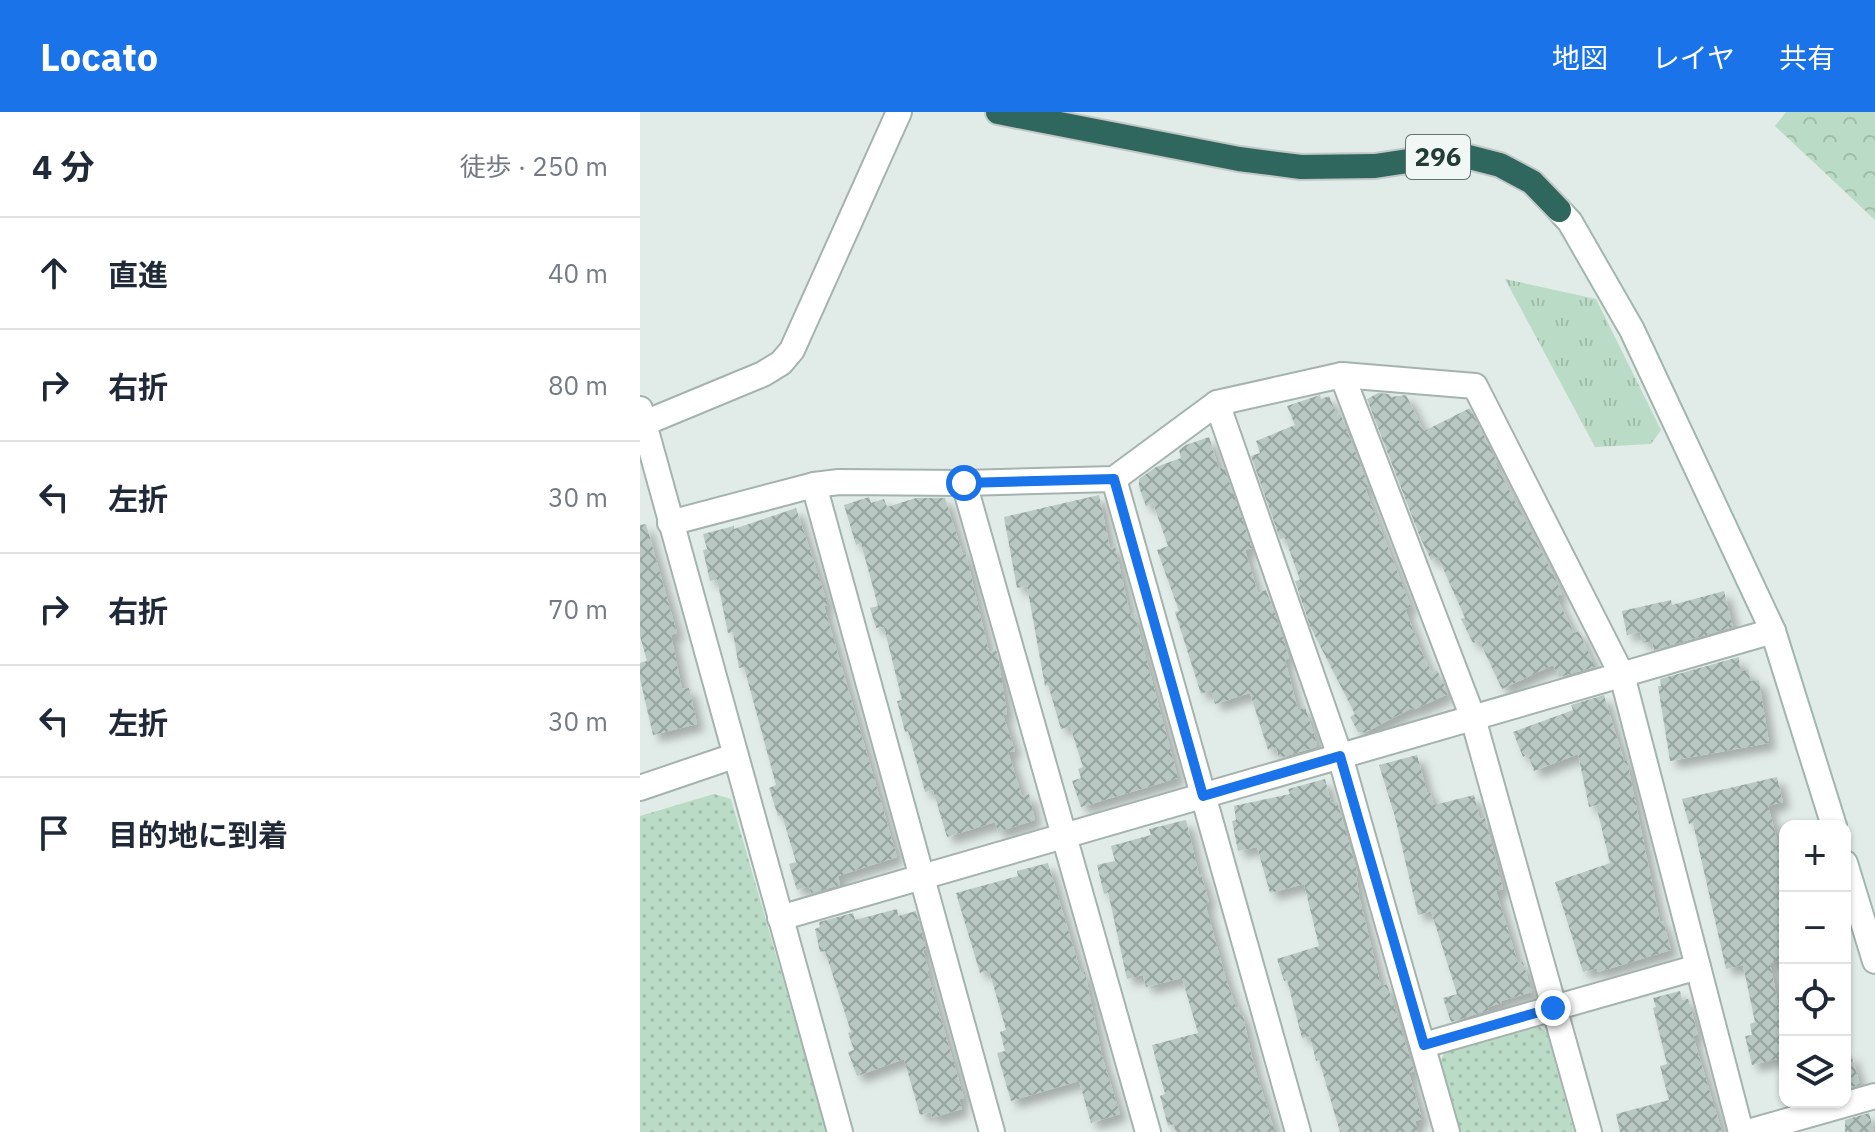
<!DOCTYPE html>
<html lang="ja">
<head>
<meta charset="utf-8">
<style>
  :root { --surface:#fff; --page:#f2f2f3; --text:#1f2937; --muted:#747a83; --line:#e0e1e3; --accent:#1a73e8 }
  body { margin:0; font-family:"IBM Plex Sans","Noto Sans JP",sans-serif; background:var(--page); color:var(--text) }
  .controls { position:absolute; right:24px; bottom:24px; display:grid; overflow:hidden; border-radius:16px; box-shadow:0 2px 6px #0004 }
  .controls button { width:72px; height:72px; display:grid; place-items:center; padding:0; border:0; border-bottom:2px solid var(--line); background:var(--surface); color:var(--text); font:40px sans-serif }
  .stop { position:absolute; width:24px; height:24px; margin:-18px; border:6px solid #1a73e8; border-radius:50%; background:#fff }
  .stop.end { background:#1a73e8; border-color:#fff; box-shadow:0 2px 8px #0008 }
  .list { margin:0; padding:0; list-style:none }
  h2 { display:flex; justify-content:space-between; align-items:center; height:104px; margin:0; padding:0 32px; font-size:34px }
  h2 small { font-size:26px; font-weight:400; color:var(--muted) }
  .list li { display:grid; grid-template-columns:52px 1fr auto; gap:24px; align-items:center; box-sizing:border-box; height:112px; padding:0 32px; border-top:2px solid var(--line) }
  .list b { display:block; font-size:30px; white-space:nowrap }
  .list em { font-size:26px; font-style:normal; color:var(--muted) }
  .icon { flex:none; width:44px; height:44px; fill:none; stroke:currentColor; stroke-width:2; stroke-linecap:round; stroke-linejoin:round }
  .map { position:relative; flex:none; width:1235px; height:1020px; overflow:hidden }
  header { display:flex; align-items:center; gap:48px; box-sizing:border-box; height:112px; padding:0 40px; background:var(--accent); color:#fff }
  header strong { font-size:38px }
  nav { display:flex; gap:44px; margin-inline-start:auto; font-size:28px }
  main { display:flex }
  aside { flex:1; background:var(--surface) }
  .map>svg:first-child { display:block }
  .grass { fill:url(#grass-tufts) }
  .forest { fill:url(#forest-crowns) }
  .park { fill:url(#park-dots) }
  .building { fill:url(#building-cross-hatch); filter:url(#shadow) }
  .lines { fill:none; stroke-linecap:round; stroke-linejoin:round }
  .street-casing { stroke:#a4b3ae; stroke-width:28 }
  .secondary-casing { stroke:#a0b6af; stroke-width:28 }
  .highway-casing { stroke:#c1c8c6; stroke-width:28 }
  .street { stroke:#fff; stroke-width:24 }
  .secondary { stroke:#fff; stroke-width:24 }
  .highway { stroke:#2f665d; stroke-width:24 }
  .route { stroke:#1a73e8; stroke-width:10 }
  .labels { text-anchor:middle; stroke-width:6; stroke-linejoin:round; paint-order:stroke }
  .shield { fill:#f1f7f5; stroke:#60736f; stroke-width:2 }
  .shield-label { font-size:26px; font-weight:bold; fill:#223b35 }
</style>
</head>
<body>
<header>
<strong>Locato</strong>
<nav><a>地図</a><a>レイヤ</a><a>共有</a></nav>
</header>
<main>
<aside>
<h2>4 分<small>徒歩 · 250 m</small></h2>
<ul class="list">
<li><svg class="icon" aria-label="ahead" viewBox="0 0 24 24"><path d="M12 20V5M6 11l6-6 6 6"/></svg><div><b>直進</b></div><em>40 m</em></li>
<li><svg class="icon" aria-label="right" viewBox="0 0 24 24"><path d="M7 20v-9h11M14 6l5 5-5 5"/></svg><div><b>右折</b></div><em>80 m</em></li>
<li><svg class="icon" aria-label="left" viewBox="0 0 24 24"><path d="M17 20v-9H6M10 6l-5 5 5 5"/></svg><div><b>左折</b></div><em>30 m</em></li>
<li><svg class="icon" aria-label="right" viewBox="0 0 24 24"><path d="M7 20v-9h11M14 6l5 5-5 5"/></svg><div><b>右折</b></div><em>70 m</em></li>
<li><svg class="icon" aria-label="left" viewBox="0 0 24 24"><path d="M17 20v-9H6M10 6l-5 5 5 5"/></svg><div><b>左折</b></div><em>30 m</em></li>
<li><svg class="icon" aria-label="arrive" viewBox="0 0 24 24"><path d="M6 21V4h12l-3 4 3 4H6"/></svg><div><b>目的地に到着</b></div></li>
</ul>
</aside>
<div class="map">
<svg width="1235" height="1020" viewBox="0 0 1235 1020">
  <defs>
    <pattern id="grass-tufts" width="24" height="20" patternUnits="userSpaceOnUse" patternTransform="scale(2)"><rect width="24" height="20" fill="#badbc5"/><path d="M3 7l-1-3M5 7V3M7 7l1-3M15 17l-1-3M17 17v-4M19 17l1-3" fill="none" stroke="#a0bdaa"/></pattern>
    <pattern id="forest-crowns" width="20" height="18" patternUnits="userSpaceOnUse" patternTransform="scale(2)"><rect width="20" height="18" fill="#badbc5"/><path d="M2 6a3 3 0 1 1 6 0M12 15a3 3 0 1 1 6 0" fill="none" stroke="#a0bdaa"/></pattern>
    <pattern id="park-dots" width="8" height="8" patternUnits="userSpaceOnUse" patternTransform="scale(2)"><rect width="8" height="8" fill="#badbc5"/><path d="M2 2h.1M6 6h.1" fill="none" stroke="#a0bdaa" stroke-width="1.8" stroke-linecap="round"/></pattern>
    <pattern id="building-cross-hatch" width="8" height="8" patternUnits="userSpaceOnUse" patternTransform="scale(2)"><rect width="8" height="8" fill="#b9c8c3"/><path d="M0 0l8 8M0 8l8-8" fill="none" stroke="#96a49f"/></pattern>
    <filter id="shadow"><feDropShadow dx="7" dy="7" stdDeviation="4" flood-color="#0004"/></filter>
  </defs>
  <rect width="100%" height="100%" fill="#e1ebe7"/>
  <!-- grass -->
  <path class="grass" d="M865,167L956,187L1021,318L1011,332L955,335Z"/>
  <!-- forest -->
  <path class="forest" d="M1146,0H1235V108L1135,14Z"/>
  <!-- park -->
  <g class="park">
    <path d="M74,682L91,687L187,1020H0V704Z"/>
    <path d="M896,912L907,921L934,1020H820L800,950L807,935Z"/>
  </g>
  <!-- building -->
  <g class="building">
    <path d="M738,281L749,282L751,285L766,283L784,319L830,296L857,350L855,351L911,458L922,482L916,484L934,521L939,519L955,555L919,565L913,553L862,577L839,528L833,531L821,507L825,506L798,445L791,448L780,425L727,287Z"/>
    <path d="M680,283L681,287L689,284L697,303L700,301L729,375L725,376L771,495L765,497L783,543L792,561L797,558L808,582L773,598L772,596L726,620H718L710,605L715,602L670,514L655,469L660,468L645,426L640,427L611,344L620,341L616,329L655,313L647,294Z"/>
    <path d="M569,325L579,357L584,355L612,436L605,438L618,481L626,478L638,510L649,546L645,548L658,598L665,595L677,632L676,635L639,646L636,635L628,638L610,581L575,592L571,578L561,582L535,500L539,499L517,438L528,434L513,391L506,394L499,375V367L516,355L541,346L539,338L546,333Z"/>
    <path d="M459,383L470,436L475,434L490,502L494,501L538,666L441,695L432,669L441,666L438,657L443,655L430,614L421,617L408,573L405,574L387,474L377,476L364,405Z"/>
    <path d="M229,385L231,391L244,387L247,395L276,386H305L323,443L326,442L349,540L356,538L358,544L367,602L363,603L375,639L368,640L382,684L389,682L395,708L358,720L355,710L307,725L293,678L285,680L268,619L265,620L257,589L262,588L244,515L236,516L230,496L238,494L221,431L216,433L204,393Z"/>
    <path d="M156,396L188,493L184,494L257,745L198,764L200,773L171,781L169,774L157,778L149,752L156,750L142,703L138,704L129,676L136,673L104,555L99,556L93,520L88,521L77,467L70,469L63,438L67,437L63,422L94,414V417Z"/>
    <path d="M6,412L37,521L31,523L42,577L49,576L57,612L13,623L0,567V551L7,549L0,524V413Z"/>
    <path d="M1084,479L1093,515L1014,538L1012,529L1002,531L1000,520L987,523L982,499L1031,488L1032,493Z"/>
    <path d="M1099,545L1100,559L1109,558L1110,569L1119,568L1129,631L1030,649L1018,574H1021L1020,567Z"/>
    <path d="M964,583L984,649H987L1020,810L1023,809L1031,838L958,860L957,856L943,860L915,770L970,751L956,693L949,695L938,642L894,659L888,642L883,645L873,620L933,598L931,593Z"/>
    <path d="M777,643L787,680H790L794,693L834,683L840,707L845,706L863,777L856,779L878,851L883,850L892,880L861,889L862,891L848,895L849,898L811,910L803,886L817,882L791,799L778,803L755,705L739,653Z"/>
    <path d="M1137,665L1143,690L1128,694L1145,757V847L1130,851L1145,926V945L1112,953L1105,924L1112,923L1110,912L1115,910L1103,853L1086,857L1053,711L1049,712L1042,687Z"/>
    <path d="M685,667L691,691L697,689L718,763L716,764L720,788L741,874L747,872L774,959L769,961L782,1007L775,1009L778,1020H700L679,948L676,949L670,924L662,926L647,868L644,869L637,847L679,834L664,772L630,781L617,735L598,739L592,709L596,708L594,694L650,682L648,677Z"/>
    <path d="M546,708L559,763L561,762L569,790L565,791L586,867L596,895H598L601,904H603L614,954L635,1020H536L534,1012L528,1014L520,984L525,982L512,933L558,921L542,866L506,875L503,863L487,867L468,780L464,782L457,753L475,749L471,734L511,723L509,717Z"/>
    <path d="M408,751L441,861L445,860L462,944L480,1002L451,1011L439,969L371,989L357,941L365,939L360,920L366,918L349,858L340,861L316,781L378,764L377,759Z"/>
    <path d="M257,797L258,804L276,799L286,837L283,838L289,859H287L324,986L319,987L322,997L292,1006L291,1000L280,1003L264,947L217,964L208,940L214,938L208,921L211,920L185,839L180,840L175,817L180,815L179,810L209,802L213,801L215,808Z"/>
    <path d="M1040,879L1042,888L1048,887L1058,922L1053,924L1082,1020H980L976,1002L1029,988L1020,954L1027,952L1013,896L1016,895L1013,886Z"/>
    <path d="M1205,942H1211L1220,973L1205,977Z"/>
    <path d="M1229,1001L1234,1020H1205V1008Z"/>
  </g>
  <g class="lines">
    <defs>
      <g id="street">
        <path d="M702,263L833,606L949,1020"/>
        <path d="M577,291L700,644L807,1020"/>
        <path d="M0,297L200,1020"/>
        <path d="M0,313L123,262L141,251L152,238L259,0"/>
        <path d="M474,367L658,1020"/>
        <path d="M324,371L508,1020"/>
        <path d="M174,373L352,1020"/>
        <path d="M30,411L174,373L199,370L324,371L474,367L577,291L702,263L835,274L982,563L1101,1020"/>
        <path d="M0,676L94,644"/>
        <path d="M140,806L1133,519"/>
        <path d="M784,933L1058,855"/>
        <path d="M1108,1020L1235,984"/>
      </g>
      <g id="secondary">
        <path d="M919,98L930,110L992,218L1133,519L1194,714"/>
        <path d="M1205,751L1235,849"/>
      </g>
      <path id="highway" d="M358,0L599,47L661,55L735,54L801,44L829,45L860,53L892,70L919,98"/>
    </defs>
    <!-- street casing -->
    <use href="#street" class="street-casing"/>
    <!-- secondary casing -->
    <use href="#secondary" class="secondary-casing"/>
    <!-- highway casing -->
    <use href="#highway" class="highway-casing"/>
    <!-- street -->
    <use href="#street" class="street"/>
    <!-- secondary -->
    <use href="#secondary" class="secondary"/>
    <!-- highway -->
    <use href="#highway" class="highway"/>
  </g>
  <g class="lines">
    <!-- route -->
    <path class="route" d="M324,371L474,367L563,684L700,644L784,933L913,896"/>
  </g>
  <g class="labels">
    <!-- shield labels -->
    <rect class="shield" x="766" y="23" width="64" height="44" rx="6"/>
    <g class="shield-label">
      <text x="798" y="54">296</text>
    </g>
  </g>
</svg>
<div class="controls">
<button>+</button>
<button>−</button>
<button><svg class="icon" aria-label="locate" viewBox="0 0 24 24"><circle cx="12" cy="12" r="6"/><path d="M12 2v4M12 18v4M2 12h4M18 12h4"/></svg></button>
<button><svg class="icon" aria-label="layers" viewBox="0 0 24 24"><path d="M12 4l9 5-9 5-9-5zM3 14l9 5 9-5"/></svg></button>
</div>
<div class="stop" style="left:324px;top:371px"></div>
<div class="stop end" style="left:913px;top:896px"></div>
</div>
</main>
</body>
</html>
